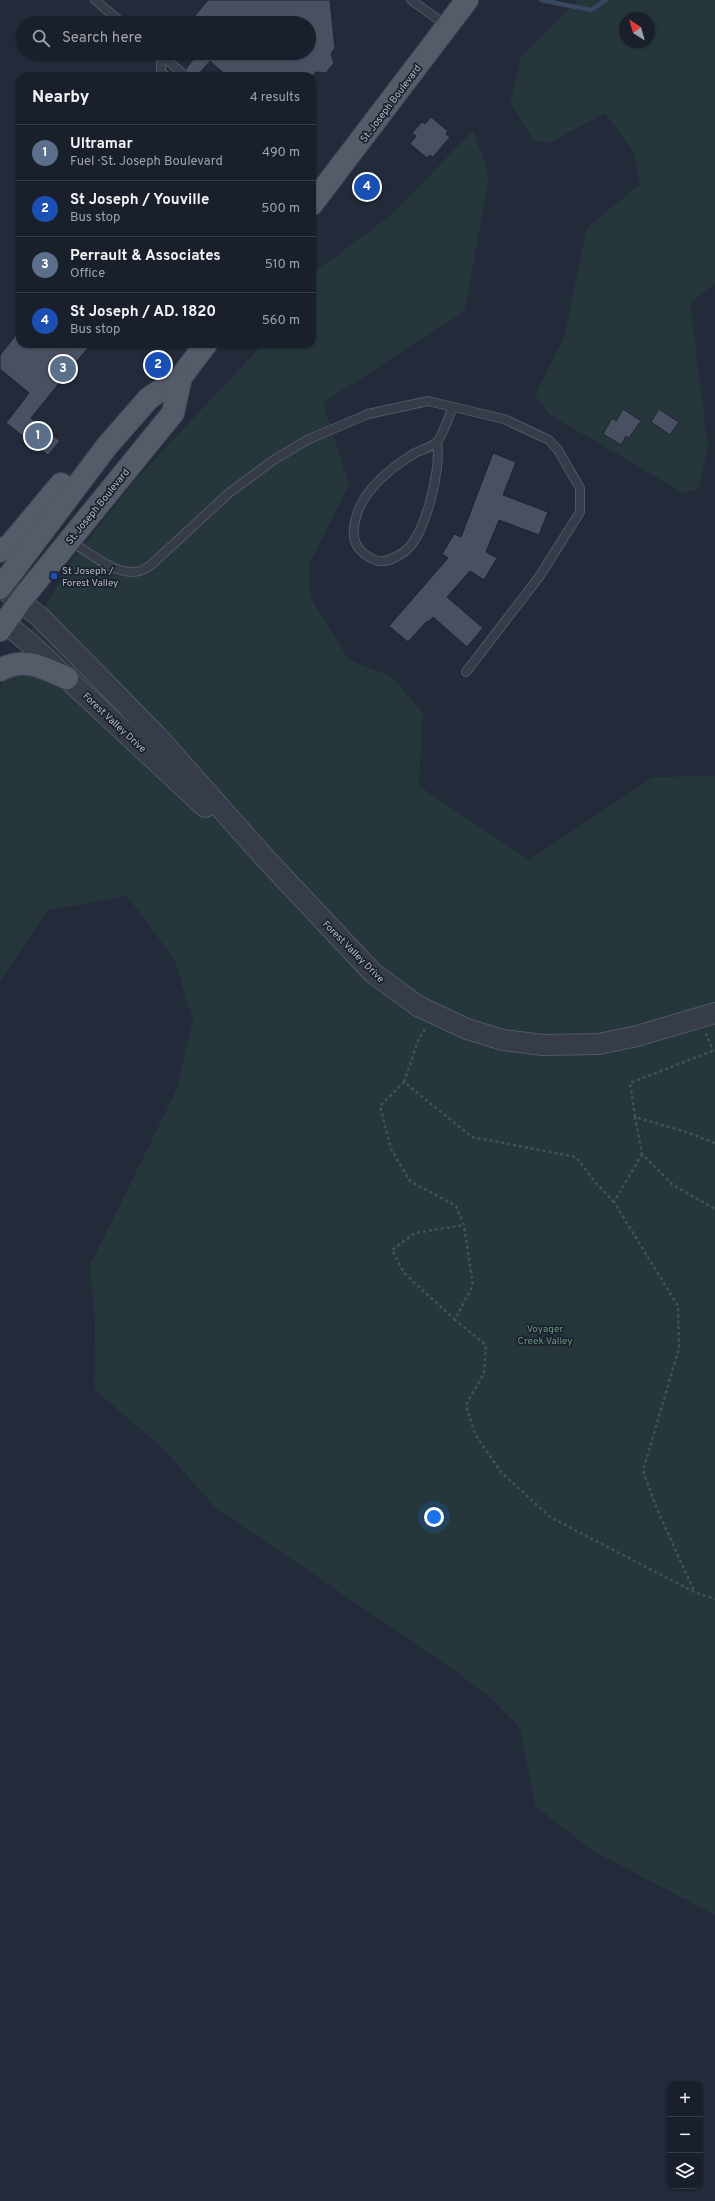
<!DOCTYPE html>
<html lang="en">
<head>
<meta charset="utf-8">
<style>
  :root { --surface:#1a202b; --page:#272d37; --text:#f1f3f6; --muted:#9fa3a9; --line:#383e47; --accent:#b45309 }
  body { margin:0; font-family:Overpass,sans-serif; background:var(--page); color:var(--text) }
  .controls { position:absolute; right:12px; bottom:12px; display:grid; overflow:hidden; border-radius:8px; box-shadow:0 1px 3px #0004 }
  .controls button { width:36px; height:36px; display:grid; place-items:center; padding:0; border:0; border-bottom:1px solid var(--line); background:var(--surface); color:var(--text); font:20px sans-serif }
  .compass { position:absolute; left:619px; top:12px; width:36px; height:36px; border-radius:50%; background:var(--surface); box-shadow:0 1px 3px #0004; rotate:323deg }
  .you { position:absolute; left:434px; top:1517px; width:14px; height:14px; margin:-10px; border:3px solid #fff; border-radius:50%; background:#1a73e8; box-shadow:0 0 0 6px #1a73e833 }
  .badge { display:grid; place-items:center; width:26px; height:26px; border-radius:50%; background:var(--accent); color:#fff; font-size:13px; font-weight:700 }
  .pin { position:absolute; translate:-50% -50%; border:2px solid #fff; box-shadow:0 1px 4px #0006 }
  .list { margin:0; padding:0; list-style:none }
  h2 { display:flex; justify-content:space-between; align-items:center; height:52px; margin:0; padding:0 16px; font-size:17px }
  h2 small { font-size:13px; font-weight:400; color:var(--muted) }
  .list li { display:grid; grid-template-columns:26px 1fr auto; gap:12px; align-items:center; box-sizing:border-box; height:56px; padding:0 16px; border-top:1px solid var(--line) }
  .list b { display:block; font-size:15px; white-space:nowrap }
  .list p { margin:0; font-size:13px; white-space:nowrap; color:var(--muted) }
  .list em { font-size:13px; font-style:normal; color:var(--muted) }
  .icon { flex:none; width:22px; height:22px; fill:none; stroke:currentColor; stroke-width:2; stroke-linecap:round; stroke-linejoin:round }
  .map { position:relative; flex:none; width:715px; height:2201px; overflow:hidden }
  .search { position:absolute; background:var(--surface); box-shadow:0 1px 3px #0004; left:16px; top:16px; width:300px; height:44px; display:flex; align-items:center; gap:10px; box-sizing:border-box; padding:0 14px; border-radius:22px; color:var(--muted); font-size:15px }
  .panel { position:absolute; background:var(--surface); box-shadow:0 1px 3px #0004; left:16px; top:72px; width:300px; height:276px; border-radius:12px }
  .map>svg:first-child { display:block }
  .green { fill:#25373b; fill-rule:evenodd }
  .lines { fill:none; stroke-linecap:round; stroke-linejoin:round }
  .stream { stroke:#394662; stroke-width:4.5 }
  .building { fill:#495062; stroke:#1d2330 }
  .service-casing { stroke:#515764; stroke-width:10 }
  .tertiary-casing { stroke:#515764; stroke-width:22 }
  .primary-casing { stroke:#3f4552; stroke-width:24 }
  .path { stroke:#425257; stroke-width:2.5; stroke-dasharray:3 3; stroke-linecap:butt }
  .service { stroke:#363c49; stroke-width:8 }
  .tertiary { stroke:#363c49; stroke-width:20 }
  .primary { stroke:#545b69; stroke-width:22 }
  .transit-dot { fill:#1a4fb4; stroke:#1b212e; stroke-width:1.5 }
  .labels { text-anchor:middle; stroke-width:3.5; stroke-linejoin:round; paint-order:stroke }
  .street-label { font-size:10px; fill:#b1b7c5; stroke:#1b212e }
  .poi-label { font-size:10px; fill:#b1b7c5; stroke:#1b212e; text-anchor:start }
  .park-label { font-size:10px; fill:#699578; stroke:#1b212e }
</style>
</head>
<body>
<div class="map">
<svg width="715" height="2201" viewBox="0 0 715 2201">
  <rect width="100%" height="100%" fill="#232a39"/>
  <!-- green -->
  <g class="green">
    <path d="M578,0H715V284L690,303L708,447L699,489L683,493L549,414L535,395L564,337L587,228L640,184L634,152L605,113L549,143L534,141L510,102L521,56ZM625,18H649V42H625Z"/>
    <path d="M473,130L489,176L465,311L323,403L349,485L310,563V597L349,660L392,677L423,713L419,786L529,860L653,777L715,776V1915L591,1850L535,1806L520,1728L491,1698L451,1668L216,1508L162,1448L94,1389L95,1322L90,1265L176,1091L193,1021L174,959L127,896L48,910L0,981V688L34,625L73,559L136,479L263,344H312V274L394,213Z"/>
  </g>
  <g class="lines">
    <!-- stream -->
    <path class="stream" d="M541,0L591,10L606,0"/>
  </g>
  <!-- building -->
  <g class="building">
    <path d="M208,0H330L335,48L331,54L334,63L326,73L316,72L312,76H227L210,61L197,76H187L186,69L198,53H309V23H189Z"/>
    <path d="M431,117L448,131L446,134L450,137L433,157L430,155L427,158L410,144L416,136L412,133L422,122L425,124Z"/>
    <path d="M20,330V344H91L31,418L60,441L48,455L6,423L29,393L0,369V355Z"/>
    <path d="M623,409L641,421L629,438L626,436L621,445L603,434L612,418L616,421Z"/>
    <path d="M659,409L679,422L670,435L651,422Z"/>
    <path d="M493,453L516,462L503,495L548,512L539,535L499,520L486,552L497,558L484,580L470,571L447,597L483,628L467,647L433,617L428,622L427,621L408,642L389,626L448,558L442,554L454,534L461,537Z"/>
  </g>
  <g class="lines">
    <defs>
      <g id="service">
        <path d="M95,0L122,23"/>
        <path d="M411,0L446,25"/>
        <path d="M159,54L161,55V72L166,76"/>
        <path d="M161,55L182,73"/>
        <path d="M437,443C442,467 425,538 404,552C395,558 383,565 373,559C360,553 352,543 354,528C357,495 387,470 415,453C421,450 431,447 436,443C442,438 449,415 453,407"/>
        <path d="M71,541C89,553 117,577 140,571C144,570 148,567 151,565L229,493L272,461L307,440L368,414L428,401L504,419L549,440L558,450L580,488V512L539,577L466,672"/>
      </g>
      <g id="tertiary">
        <path d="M0,586L40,617L157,736L265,858L373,973L418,1006L467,1029L503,1040L543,1045L599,1044L637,1036L715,1013"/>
        <path d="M0,619L27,641L205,807"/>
      </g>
      <g id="primary">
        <path d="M312,204L467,0"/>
        <path d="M0,551L10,545L61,484"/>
        <path d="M0,588L107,446L149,398L181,377L206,344"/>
        <path d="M0,630L21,600L173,413L181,377"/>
        <path d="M0,670C25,656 43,668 67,678"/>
      </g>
    </defs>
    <!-- service casing -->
    <use href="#service" class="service-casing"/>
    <!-- tertiary casing -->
    <use href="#tertiary" class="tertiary-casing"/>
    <!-- primary casing -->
    <use href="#primary" class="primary-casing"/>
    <!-- path -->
    <g class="path">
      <path d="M706,1033L713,1051"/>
      <path d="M404,1082L419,1038L425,1029"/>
      <path d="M635,1117L630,1083L715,1050"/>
      <path d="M715,1143L683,1131L635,1117L642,1154L673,1185L715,1209"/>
      <path d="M642,1154L614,1202L678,1306L679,1348L643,1471L657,1509L694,1591"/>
      <path d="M614,1202L596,1183L576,1157L472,1137L404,1082L380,1106L391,1149L410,1181L456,1206L464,1225L473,1285L455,1320L486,1345L484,1373L466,1405L475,1434L501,1472L550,1517L694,1592L715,1599"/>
      <path d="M455,1320L404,1273L392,1250L415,1233L464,1225"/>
    </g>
    <!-- service -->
    <use href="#service" class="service"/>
    <!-- tertiary -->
    <use href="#tertiary" class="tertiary"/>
    <!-- primary -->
    <use href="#primary" class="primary"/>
  </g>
  <!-- markers -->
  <rect class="transit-dot" x="50" y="572" width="8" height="8" rx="2"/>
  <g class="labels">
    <!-- street labels -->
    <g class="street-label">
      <text transform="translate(390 103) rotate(-53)" y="4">St. Joseph Boulevard</text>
      <text transform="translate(97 506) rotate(-51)" y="4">St. Joseph Boulevard</text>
      <text transform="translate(115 722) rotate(43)" y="4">Forest Valley Drive</text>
      <text transform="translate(354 951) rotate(45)" y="4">Forest Valley Drive</text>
    </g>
    <!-- poi labels -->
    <g class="poi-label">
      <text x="62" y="574">St Joseph /<tspan x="62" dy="12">Forest Valley</tspan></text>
    </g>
    <!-- park labels -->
    <g class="park-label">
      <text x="545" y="1332">Voyager<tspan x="545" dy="12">Creek Valley</tspan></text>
    </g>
  </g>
</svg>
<div class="controls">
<button>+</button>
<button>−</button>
<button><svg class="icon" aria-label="layers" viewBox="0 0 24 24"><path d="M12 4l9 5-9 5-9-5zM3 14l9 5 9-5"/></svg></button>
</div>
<svg class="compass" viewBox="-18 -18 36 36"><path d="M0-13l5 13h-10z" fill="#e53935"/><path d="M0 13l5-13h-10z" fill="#9fa3a9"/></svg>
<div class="you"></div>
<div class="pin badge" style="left:38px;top:436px;background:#5c6f8a">1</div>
<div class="pin badge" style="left:158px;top:365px;background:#1a4fb4">2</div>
<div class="pin badge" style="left:63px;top:369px;background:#5c6f8a">3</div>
<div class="pin badge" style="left:367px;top:187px;background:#1a4fb4">4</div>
<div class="search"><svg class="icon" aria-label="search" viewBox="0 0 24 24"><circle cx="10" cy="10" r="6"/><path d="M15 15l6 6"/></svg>Search here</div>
<section class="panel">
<h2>Nearby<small>4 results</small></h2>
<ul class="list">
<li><span class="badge" style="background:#5c6f8a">1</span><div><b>Ultramar</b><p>Fuel · St. Joseph Boulevard</p></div><em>490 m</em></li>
<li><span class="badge" style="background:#1a4fb4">2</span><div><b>St Joseph / Youville</b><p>Bus stop</p></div><em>500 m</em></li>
<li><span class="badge" style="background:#5c6f8a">3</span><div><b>Perrault &amp; Associates</b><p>Office</p></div><em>510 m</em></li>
<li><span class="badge" style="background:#1a4fb4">4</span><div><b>St Joseph / AD. 1820</b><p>Bus stop</p></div><em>560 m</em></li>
</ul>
</section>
</div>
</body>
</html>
